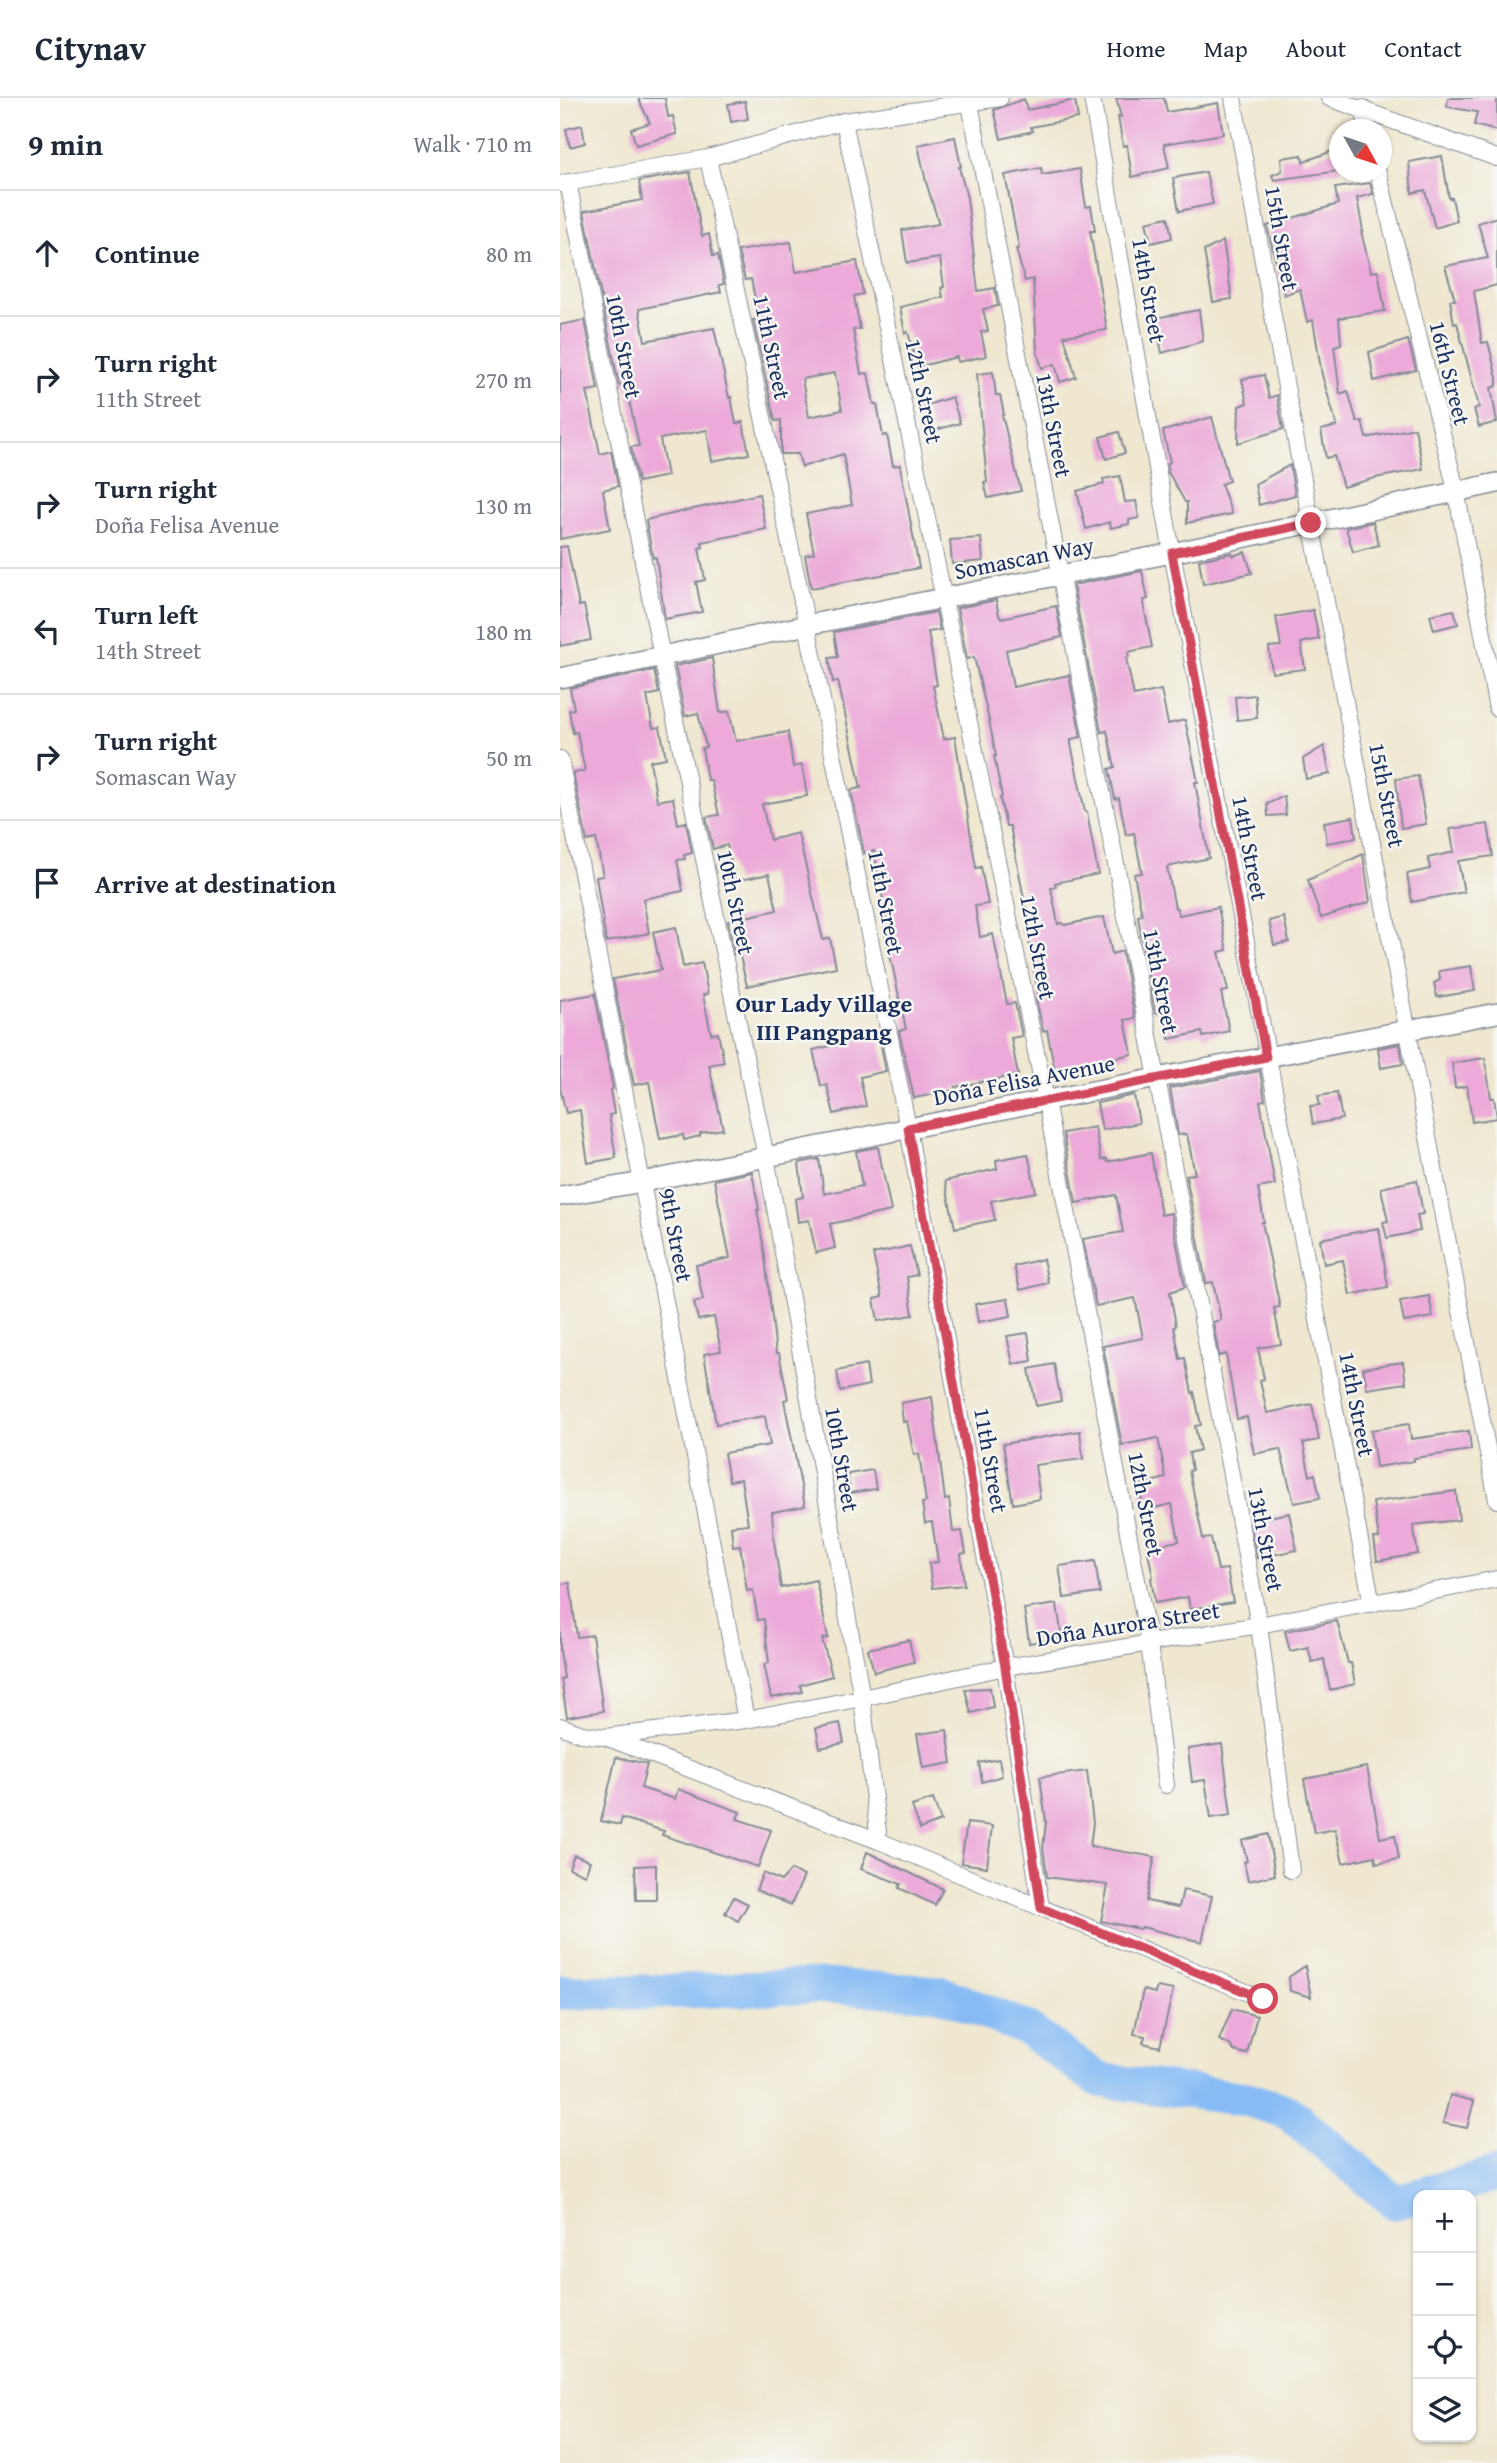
<!DOCTYPE html>
<html lang="en">
<head>
<meta charset="utf-8">
<style>
  :root { --surface:#fff; --page:#f6f6f7; --text:#1f2937; --muted:#747a83; --line:#e0e1e3 }
  body { margin:0; font-family:"Gentium Book Plus",serif; background:var(--page); color:var(--text) }
  .controls { position:absolute; right:21px; bottom:21px; display:grid; overflow:hidden; border-radius:14px; box-shadow:0 2px 5px #0004 }
  .controls button { width:63px; height:63px; display:grid; place-items:center; padding:0; border:0; border-bottom:2px solid var(--line); background:var(--surface); color:var(--text); font:35px sans-serif }
  .compass { position:absolute; left:769px; top:21px; width:63px; height:63px; border-radius:50%; background:var(--surface); box-shadow:0 2px 5px #0004; rotate:130deg }
  .stop { position:absolute; width:21px; height:21px; margin:-16px; border:5px solid #d1495b; border-radius:50%; background:#fff }
  .stop.end { background:#d1495b; border-color:#fff; box-shadow:0 2px 7px #0008 }
  .list { margin:0; padding:0; list-style:none }
  h2 { display:flex; justify-content:space-between; align-items:center; height:91px; margin:0; padding:0 28px; font-size:30px }
  h2 small { font-size:23px; font-weight:400; color:var(--muted) }
  .list li { display:grid; grid-template-columns:46px 1fr auto; gap:21px; align-items:center; box-sizing:border-box; height:126px; padding:0 28px; border-top:2px solid var(--line) }
  .list b { display:block; font-size:26px; white-space:nowrap }
  .list p { margin:0; font-size:23px; white-space:nowrap; color:var(--muted) }
  .list em { font-size:23px; font-style:normal; color:var(--muted) }
  .icon { flex:none; width:38px; height:38px; fill:none; stroke:currentColor; stroke-width:2; stroke-linecap:round; stroke-linejoin:round }
  .map { position:relative; flex:none; width:937px; height:2365px; overflow:hidden }
  header { display:flex; align-items:center; gap:42px; box-sizing:border-box; height:98px; padding:0 35px; background:var(--surface); border-bottom:2px solid var(--line) }
  header strong { font-size:33px }
  nav { display:flex; gap:38px; margin-inline-start:auto; font-size:24px }
  main { display:flex }
  aside { flex:1; background:var(--surface) }
  .map>svg:first-child { display:block }
  .lines { fill:none; stroke-linecap:round; stroke-linejoin:round }
  .river { stroke:#86bbf5; stroke-width:35 }
  .building { fill:#eca9d9; fill-rule:evenodd }
  .minor-casing { stroke:#858b96; stroke-width:18 }
  .tertiary-casing { stroke:#858b96; stroke-width:22 }
  .minor { stroke:#fff; stroke-width:16 }
  .tertiary { stroke:#fff; stroke-width:19 }
  .route { stroke:#d1495b; stroke-width:9 }
  .labels { text-anchor:middle; stroke-width:5; stroke-linejoin:round; paint-order:stroke }
  .street-label { font-size:23px; fill:#1b2f5e; stroke:#f6f6f2 }
  .neighbourhood-label { font-size:24px; font-weight:bold; fill:#1b2f5e; stroke:#f6f6f2 }
</style>
</head>
<body>
<header>
<strong>Citynav</strong>
<nav><a>Home</a><a>Map</a><a>About</a><a>Contact</a></nav>
</header>
<main>
<aside>
<h2>9 min<small>Walk · 710 m</small></h2>
<ul class="list">
<li><svg class="icon" aria-label="ahead" viewBox="0 0 24 24"><path d="M12 20V5M6 11l6-6 6 6"/></svg><div><b>Continue</b></div><em>80 m</em></li>
<li><svg class="icon" aria-label="right" viewBox="0 0 24 24"><path d="M7 20v-9h11M14 6l5 5-5 5"/></svg><div><b>Turn right</b><p>11th Street</p></div><em>270 m</em></li>
<li><svg class="icon" aria-label="right" viewBox="0 0 24 24"><path d="M7 20v-9h11M14 6l5 5-5 5"/></svg><div><b>Turn right</b><p>Doña Felisa Avenue</p></div><em>130 m</em></li>
<li><svg class="icon" aria-label="left" viewBox="0 0 24 24"><path d="M17 20v-9H6M10 6l-5 5 5 5"/></svg><div><b>Turn left</b><p>14th Street</p></div><em>180 m</em></li>
<li><svg class="icon" aria-label="right" viewBox="0 0 24 24"><path d="M7 20v-9h11M14 6l5 5-5 5"/></svg><div><b>Turn right</b><p>Somascan Way</p></div><em>50 m</em></li>
<li><svg class="icon" aria-label="arrive" viewBox="0 0 24 24"><path d="M6 21V4h12l-3 4 3 4H6"/></svg><div><b>Arrive at destination</b></div></li>
</ul>
</aside>
<div class="map">
<svg width="937" height="2365" viewBox="0 0 937 2365">
  <rect width="100%" height="100%" fill="#f6f6f2"/>
  <filter id="ink" filterUnits="userSpaceOnUse"><feTurbulence type="fractalNoise" baseFrequency=".0143" numOctaves="2"/><feDisplacementMap in="SourceGraphic" scale="14" xChannelSelector="R" yChannelSelector="G"/><feConvolveMatrix kernelMatrix="1 2 1 2 8 2 1 2 1" color-interpolation-filters="sRGB"/></filter>
  <filter id="wash" filterUnits="userSpaceOnUse"><feTurbulence type="fractalNoise" baseFrequency=".00686" numOctaves="4" result="noise"/><feDisplacementMap in="SourceGraphic" scale="28" xChannelSelector="R" yChannelSelector="G"/><feGaussianBlur stdDeviation="1.57" result="paint"/><feColorMatrix in="noise" values="0 0 0 0 0 0 0 0 0 0 0 0 0 0 0 0 0 1.4 0 .05"/><feComposite in="paint" operator="in"/></filter>
  <g filter="url(#wash)">
    <rect width="100%" height="100%" fill="#efe7cf"/>
    <g class="lines">
      <!-- river -->
      <path class="river" d="M0,1894H91L265,1888L380,1895L465,1930L539,1982L687,2001L728,2014L835,2104L937,2076"/>
    </g>
    <g id="blocks">
      <!-- building -->
      <g class="building">
        <path d="M78,0H105L108,19L113,18L117,36L76,47L71,31L90,25Z"/>
        <path d="M556,0H604L607,14L658,5L663,36L604,46L609,70L572,79L567,47L563,48L558,19H561Z"/>
        <path d="M888,0H937V33L914,27L917,14L887,9Z"/>
        <path d="M464,1L467,12L515,2L518,20L471,29L473,33L441,41L434,12Z"/>
        <path d="M185,3L188,21L171,24L168,6Z"/>
        <path d="M22,27L25,45L10,49L6,31Z"/>
        <path d="M395,39L401,69H399L407,100L418,193L435,190L438,208L423,211L428,233L421,234L426,258L398,264L397,259L357,269L348,234L345,235L340,209L383,199L381,190L384,189L380,160L347,165L342,132L379,126L366,84L358,47Z"/>
        <path d="M780,50V73L714,82L712,77L722,73L721,60L742,57L743,64Z"/>
        <path d="M882,58L889,100H892L897,123L875,130L865,92L852,95L849,64Z"/>
        <path d="M481,70L482,77L520,71L526,109L531,108L535,133H530L547,232L504,238L516,279L500,284L495,266L482,270L477,253L473,181L465,183L456,151L459,150L445,77Z"/>
        <path d="M130,74L142,138L149,136L153,158L158,157L164,186L159,187L161,194L79,211L85,243L154,230L169,300L171,299L176,326L183,324L189,356L152,363L147,332L100,341L107,378L78,384L71,349L79,348L71,311L66,286L59,287L24,113L82,102L79,83Z"/>
        <path d="M646,74L653,106L619,113L613,80Z"/>
        <path d="M810,85L813,96L797,100L803,133H801L811,174L818,173L825,213L779,220L781,246L774,248L780,296L788,293L797,324L802,323L806,340L855,330L863,371L815,380L783,389L774,358L766,360L761,332L777,328L762,277L753,222L747,224L740,191L724,197L707,128L778,106L775,90Z"/>
        <path d="M608,119L612,140L591,145L586,124Z"/>
        <path d="M937,119V187L914,193L922,245L928,244L937,280V288L931,290L937,324L919,329L914,311L919,309L897,225L894,226L890,202H895L885,168L928,160L918,125Z"/>
        <path d="M663,143L672,201L653,204L644,153Z"/>
        <path d="M231,144L236,174L297,163L303,196L294,198L300,231L293,232L301,276L308,275L314,306H317L323,338L327,337L333,368L340,367L359,470L251,490L245,457L254,455L246,416L292,407L283,356L242,369L238,356H221V322L215,323L193,222L199,221L191,181L185,182L178,153ZM275,275L282,312L249,319L242,281Z"/>
        <path d="M639,212L643,243L602,255L595,220Z"/>
        <path d="M25,222L38,291L27,293L40,356L51,353L58,388L43,392L50,431L0,441V227Z"/>
        <path d="M848,242L856,272L814,283L809,254Z"/>
        <path d="M433,274L436,297H440L444,316L442,317L461,393L428,400L424,384H427L417,276Z"/>
        <path d="M704,277L709,300L717,297L723,331L678,345L679,308L687,305L682,281Z"/>
        <path d="M392,299L400,325L372,333L364,308Z"/>
        <path d="M652,319L669,383L661,386L672,416L627,425V404H625L608,374L607,366L610,364L603,333Z"/>
        <path d="M559,334L565,355L546,361L540,339Z"/>
        <path d="M730,367L735,397L699,407L695,386Z"/>
        <path d="M560,378L565,404L576,403L579,420L569,422V426L551,430L550,424L526,431L517,393L544,386L543,381Z"/>
        <path d="M199,396L206,431L142,444L143,449L139,450L145,482L136,484L142,514L105,521L96,459L93,460L86,422Z"/>
        <path d="M813,424L819,447L793,454L786,430Z"/>
        <path d="M421,440L423,463L392,466L390,442Z"/>
        <path d="M7,448L19,508L24,507L31,542L0,548V449Z"/>
        <path d="M685,454L692,475L643,486L639,462L672,455L673,458Z"/>
        <path d="M582,473L588,501L584,502L585,514L592,549L568,554L569,559L566,560L574,598L601,592L608,626L625,622L638,684H635L649,760L607,769L615,810H617L619,817L658,809L667,852L659,854L668,893L661,894L669,933L643,939L642,934L609,941L604,914L595,915L583,849L578,818L582,817L574,776L582,775L574,735L566,737L559,700L555,701L549,671L555,669L547,633L541,634L513,487Z"/>
        <path d="M436,502L439,518L442,520L496,508L502,539L446,552L453,589L509,577L521,639L511,641V646L525,714H527L538,776L495,785L496,789L491,790L498,826L503,825L504,827L544,819L552,856L562,853L575,920L565,922L572,956L495,973L487,932L483,933L476,900H479L467,832H470L450,728H446L440,700L442,699L434,658H436L429,622L414,559L407,561L397,510Z"/>
        <path d="M753,512L759,541L741,545L745,571L712,575L709,549L721,548L716,519Z"/>
        <path d="M894,512L898,526L874,532L870,517Z"/>
        <path d="M376,514L380,532L368,534L377,587L373,588L384,641L395,639L416,770L421,769L428,806L415,808L420,839L433,836L447,906L455,905L462,938L451,940L458,977L395,989L396,992L354,1000L339,933L346,931L323,824L327,823L314,753L304,755L291,692L301,690L278,583L273,584L269,560L278,559L274,534Z"/>
        <path d="M152,560L160,615L169,613L176,643L228,634L233,669L242,667L247,698L202,706L210,742L238,735L263,842L270,840L276,869L187,888L179,854L174,856L168,823L217,812L209,776L175,783L167,747L153,751L146,719L159,717L151,682H147L142,650L146,649L138,615L125,618L115,568Z"/>
        <path d="M94,572L99,595L87,598L93,630L100,629L106,660L90,663L97,703L113,700L118,726L126,724L132,755L124,757L125,761L117,762L123,793L83,801L89,835L46,844L36,779L43,778L36,741L27,743L13,675L25,673L17,634L13,635L9,612L14,611L10,590Z"/>
        <path d="M695,597L697,620L677,622L675,599Z"/>
        <path d="M764,648L770,676L746,681L743,661Z"/>
        <path d="M858,678L866,726L841,730L836,681Z"/>
        <path d="M724,698L726,717L708,718L707,706Z"/>
        <path d="M793,719L796,740L767,745L764,724Z"/>
        <path d="M928,726L933,758L898,763L904,794L852,804L847,776L870,771L868,760L894,754L890,731Z"/>
        <path d="M803,756L810,804L761,820L748,782Z"/>
        <path d="M724,819L729,844L714,847L709,823Z"/>
        <path d="M116,829L123,869L142,865L148,896L143,897L151,936L158,935L164,964L149,967L163,1031L140,1035V1038L124,1042L123,1037L100,1041L89,984L74,987L53,881L101,872L93,834Z"/>
        <path d="M911,868L915,893L877,899L874,885L880,882L879,873Z"/>
        <path d="M35,896L53,991L50,992L54,1016L49,1017L56,1060L28,1065L20,1012L6,1015L0,990V902Z"/>
        <path d="M319,937L326,973L300,979L306,1008L274,1016L267,987L261,988L253,952Z"/>
        <path d="M840,946L843,966L821,970L818,950Z"/>
        <path d="M925,960L931,1000H934L937,1020L912,1024L907,988L895,990L892,965Z"/>
        <path d="M700,973L705,1002L700,1003L715,1087L698,1090L704,1124H702L720,1209L714,1210L721,1246L698,1250L704,1281L700,1282L707,1315L752,1306L759,1342L743,1345L750,1378L755,1376L760,1400L734,1405L720,1351L694,1356L687,1319L677,1321L666,1256L659,1258L653,1224L661,1222L653,1184L646,1185L626,1077L635,1076L627,1036L618,1037L610,990Z"/>
        <path d="M777,995L782,1021L753,1026L750,1008L760,1007L758,998Z"/>
        <path d="M574,997L579,1025L542,1032L537,1005Z"/>
        <path d="M535,1029L541,1062L547,1061V1064L591,1055L601,1117L611,1115L625,1189L610,1194L616,1228L614,1229L620,1261L625,1260L632,1295L634,1294L641,1327L635,1328L640,1352L629,1355L632,1372L629,1373L643,1441L651,1440L658,1472L667,1471L673,1504L630,1511L628,1499L595,1505L591,1480L593,1479L587,1449L619,1443L612,1406L584,1412L579,1387L606,1380L598,1340L562,1347L543,1248L583,1240L575,1200L536,1208L523,1141L563,1134L556,1097L516,1105L503,1035Z"/>
        <path d="M318,1049L331,1113L270,1126L275,1150L256,1155L249,1122L238,1124L235,1101L243,1099L239,1065L259,1061L264,1096L302,1088L296,1053Z"/>
        <path d="M468,1056L476,1094L431,1103L435,1122L395,1130L385,1083L437,1071L436,1062Z"/>
        <path d="M192,1074L199,1112H197L204,1151L216,1255H219L228,1301L224,1302L245,1408L212,1414L214,1443L221,1490L256,1482L268,1540L262,1541L272,1578L240,1587L242,1594L211,1600L204,1566L209,1565L204,1521L198,1522L193,1492L187,1493L180,1447L173,1448L171,1428L188,1426L181,1381L169,1383L164,1355L210,1347L205,1318L156,1326L144,1256L161,1253L154,1219L138,1222L134,1204L143,1202L136,1167L170,1160L154,1082Z"/>
        <path d="M857,1082L863,1116L857,1117L860,1133L827,1140L823,1124L828,1123L821,1090Z"/>
        <path d="M819,1130L828,1189L790,1197L783,1162L764,1166L760,1141Z"/>
        <path d="M350,1148L357,1177L347,1179L353,1217L318,1223L314,1201L322,1199L313,1156Z"/>
        <path d="M483,1161L488,1185L460,1192L454,1168Z"/>
        <path d="M869,1198L873,1219L844,1224L840,1203Z"/>
        <path d="M448,1201L451,1218L418,1224L415,1206Z"/>
        <path d="M468,1235L472,1263L453,1266L447,1238Z"/>
        <path d="M843,1264L846,1285L807,1291L803,1270Z"/>
        <path d="M494,1266L501,1303L476,1308L469,1271Z"/>
        <path d="M306,1267L309,1287L280,1293L277,1273Z"/>
        <path d="M372,1299L385,1402L389,1401L393,1434L402,1433L406,1455L401,1456L404,1487L372,1490L369,1465L378,1464L372,1424L365,1425L362,1405L366,1404L359,1356L354,1357L347,1323L343,1324L341,1305Z"/>
        <path d="M849,1326L851,1341L909,1333L911,1352L854,1360V1363L816,1369L811,1332Z"/>
        <path d="M520,1333L523,1361L475,1367L480,1401L453,1406L443,1346Z"/>
        <path d="M313,1372L316,1391L290,1395L288,1376Z"/>
        <path d="M896,1393L899,1422L853,1427L858,1456L817,1463L814,1440H819L813,1404Z"/>
        <path d="M729,1415L737,1452L697,1460L690,1423Z"/>
        <path d="M535,1463L540,1495L504,1500L499,1468Z"/>
        <path d="M10,1485L17,1539L32,1537L43,1613L7,1619L1,1581L4,1580L0,1553V1486Z"/>
        <path d="M497,1506L502,1540L469,1545L464,1511Z"/>
        <path d="M777,1523L788,1565H791L795,1586L770,1592L764,1561L752,1564L748,1549L730,1553L725,1533Z"/>
        <path d="M349,1542L354,1564L314,1574L308,1551Z"/>
        <path d="M430,1590L433,1609L411,1615L405,1591Z"/>
        <path d="M280,1625L284,1645L260,1650L256,1630Z"/>
        <path d="M387,1632L392,1665L363,1670L357,1636Z"/>
        <path d="M662,1646L671,1717L651,1720L645,1682L632,1684L628,1651Z"/>
        <path d="M56,1659L87,1666L81,1690L115,1701L118,1691L180,1714L177,1721L211,1732L198,1769L102,1737L104,1733L62,1720L60,1727L41,1723Z"/>
        <path d="M439,1661L442,1678L422,1684L419,1665Z"/>
        <path d="M807,1669L820,1740L835,1737L839,1761L816,1765L815,1758L783,1765L775,1731L754,1735L744,1681Z"/>
        <path d="M527,1673L533,1725L530,1748L595,1759L586,1803L619,1809L623,1792L652,1798L642,1844L582,1829L581,1831L541,1823L548,1787L487,1779L483,1750L486,1724L480,1679Z"/>
        <path d="M373,1701L381,1723L360,1731L352,1708Z"/>
        <path d="M407,1725L432,1728L427,1769L401,1765Z"/>
        <path d="M708,1736L715,1777L688,1783L684,1764L687,1763L682,1743Z"/>
        <path d="M307,1754L383,1791L375,1807L339,1790L341,1786L301,1771Z"/>
        <path d="M14,1757L30,1763L25,1777L9,1770Z"/>
        <path d="M96,1767V1802H76L75,1768Z"/>
        <path d="M231,1772L244,1778L231,1807L196,1792L203,1775L221,1783Z"/>
        <path d="M174,1799L188,1806L178,1823L165,1815Z"/>
        <path d="M745,1868L751,1899L730,1893L729,1879Z"/>
        <path d="M597,1889L613,1892L600,1949L583,1945L585,1938L574,1936L583,1892L595,1895Z"/>
        <path d="M672,1911L697,1918L687,1956L674,1953L670,1947L659,1942Z"/>
        <path d="M890,1997L914,2003L907,2030L883,2025Z"/>
      </g>
    </g>
  </g>
  <g filter="url(#ink)">
    <use href="#blocks" fill-opacity="0" stroke="#858b96" stroke-width="2"/>
    <g class="lines">
      <defs>
        <g id="minor">
          <path d="M532,0L612,455L812,1506"/>
          <path d="M673,0L751,425L937,1402"/>
          <path d="M769,0L937,60"/>
          <path d="M410,6L597,980L699,1527L731,1772"/>
          <path d="M803,10L808,32"/>
          <path d="M284,23L384,501L486,1003L589,1545L606,1687"/>
          <path d="M148,60L247,527L348,1030L445,1569L481,1810"/>
          <path d="M818,74L896,392L937,611"/>
          <path d="M8,84L102,559L206,1059L302,1600L319,1743"/>
          <path d="M0,86L148,60L284,23L440,0"/>
          <path d="M0,661L186,1622"/>
          <path d="M0,1628L22,1636L45,1639L186,1622L302,1600L445,1569L699,1527L937,1481"/>
          <path d="M48,1640L319,1743L703,1901"/>
        </g>
        <g id="tertiary">
          <path d="M0,580L247,527L612,455L937,385"/>
          <path d="M0,1098L83,1084L597,980L937,915"/>
        </g>
      </defs>
      <!-- minor casing -->
      <use href="#minor" class="minor-casing"/>
      <!-- tertiary casing -->
      <use href="#tertiary" class="tertiary-casing"/>
      <!-- minor -->
      <use href="#minor" class="minor"/>
      <!-- tertiary -->
      <use href="#tertiary" class="tertiary"/>
    </g>
  </g>
  <g class="lines" filter="url(#ink)">
    <!-- route -->
    <path class="route" d="M703,1901L481,1810L445,1569L348,1030L706,959L612,455L751,425"/>
  </g>
  <g class="labels">
    <!-- street labels -->
    <g class="street-label">
      <text transform="translate(722 140) rotate(80)" y="8">15th Street</text>
      <text transform="translate(589 192) rotate(80)" y="8">14th Street</text>
      <text transform="translate(64 248) rotate(79)" y="8">10th Street</text>
      <text transform="translate(212 249) rotate(78)" y="8">11th Street</text>
      <text transform="translate(890 275) rotate(76)" y="8">16th Street</text>
      <text transform="translate(364 293) rotate(78)" y="8">12th Street</text>
      <text transform="translate(494 327) rotate(79)" y="8">13th Street</text>
      <text transform="translate(464 460) rotate(-11)" y="8">Somascan Way</text>
      <text transform="translate(827 697) rotate(79)" y="8">15th Street</text>
      <text transform="translate(690 750) rotate(79)" y="8">14th Street</text>
      <text transform="translate(176 804) rotate(78)" y="8">10th Street</text>
      <text transform="translate(326 804) rotate(79)" y="8">11th Street</text>
      <text transform="translate(478 849) rotate(79)" y="8">12th Street</text>
      <text transform="translate(601 883) rotate(79)" y="8">13th Street</text>
      <text transform="translate(464 982) rotate(-11)" y="8">Doña Felisa Avenue</text>
      <text transform="translate(116 1137) rotate(79)" y="8">9th Street</text>
      <text transform="translate(797 1306) rotate(79)" y="8">14th Street</text>
      <text transform="translate(282 1361) rotate(80)" y="8">10th Street</text>
      <text transform="translate(431 1362) rotate(80)" y="8">11th Street</text>
      <text transform="translate(586 1406) rotate(79)" y="8">12th Street</text>
      <text transform="translate(706 1441) rotate(79)" y="8">13th Street</text>
      <text transform="translate(568 1526) rotate(-9)" y="8">Doña Aurora Street</text>
    </g>
    <!-- neighbourhood labels -->
    <g class="neighbourhood-label">
      <text x="264" y="914">Our Lady Village<tspan x="264" dy="28">III Pangpang</tspan></text>
    </g>
  </g>
</svg>
<div class="controls">
<button>+</button>
<button>−</button>
<button><svg class="icon" aria-label="locate" viewBox="0 0 24 24"><circle cx="12" cy="12" r="6"/><path d="M12 2v4M12 18v4M2 12h4M18 12h4"/></svg></button>
<button><svg class="icon" aria-label="layers" viewBox="0 0 24 24"><path d="M12 4l9 5-9 5-9-5zM3 14l9 5 9-5"/></svg></button>
</div>
<svg class="compass" viewBox="-18 -18 36 36"><path d="M0-13l5 13h-10z" fill="#e53935"/><path d="M0 13l5-13h-10z" fill="#747a83"/></svg>
<div class="stop" style="left:703px;top:1901px"></div>
<div class="stop end" style="left:751px;top:425px"></div>
</div>
</main>
</body>
</html>
